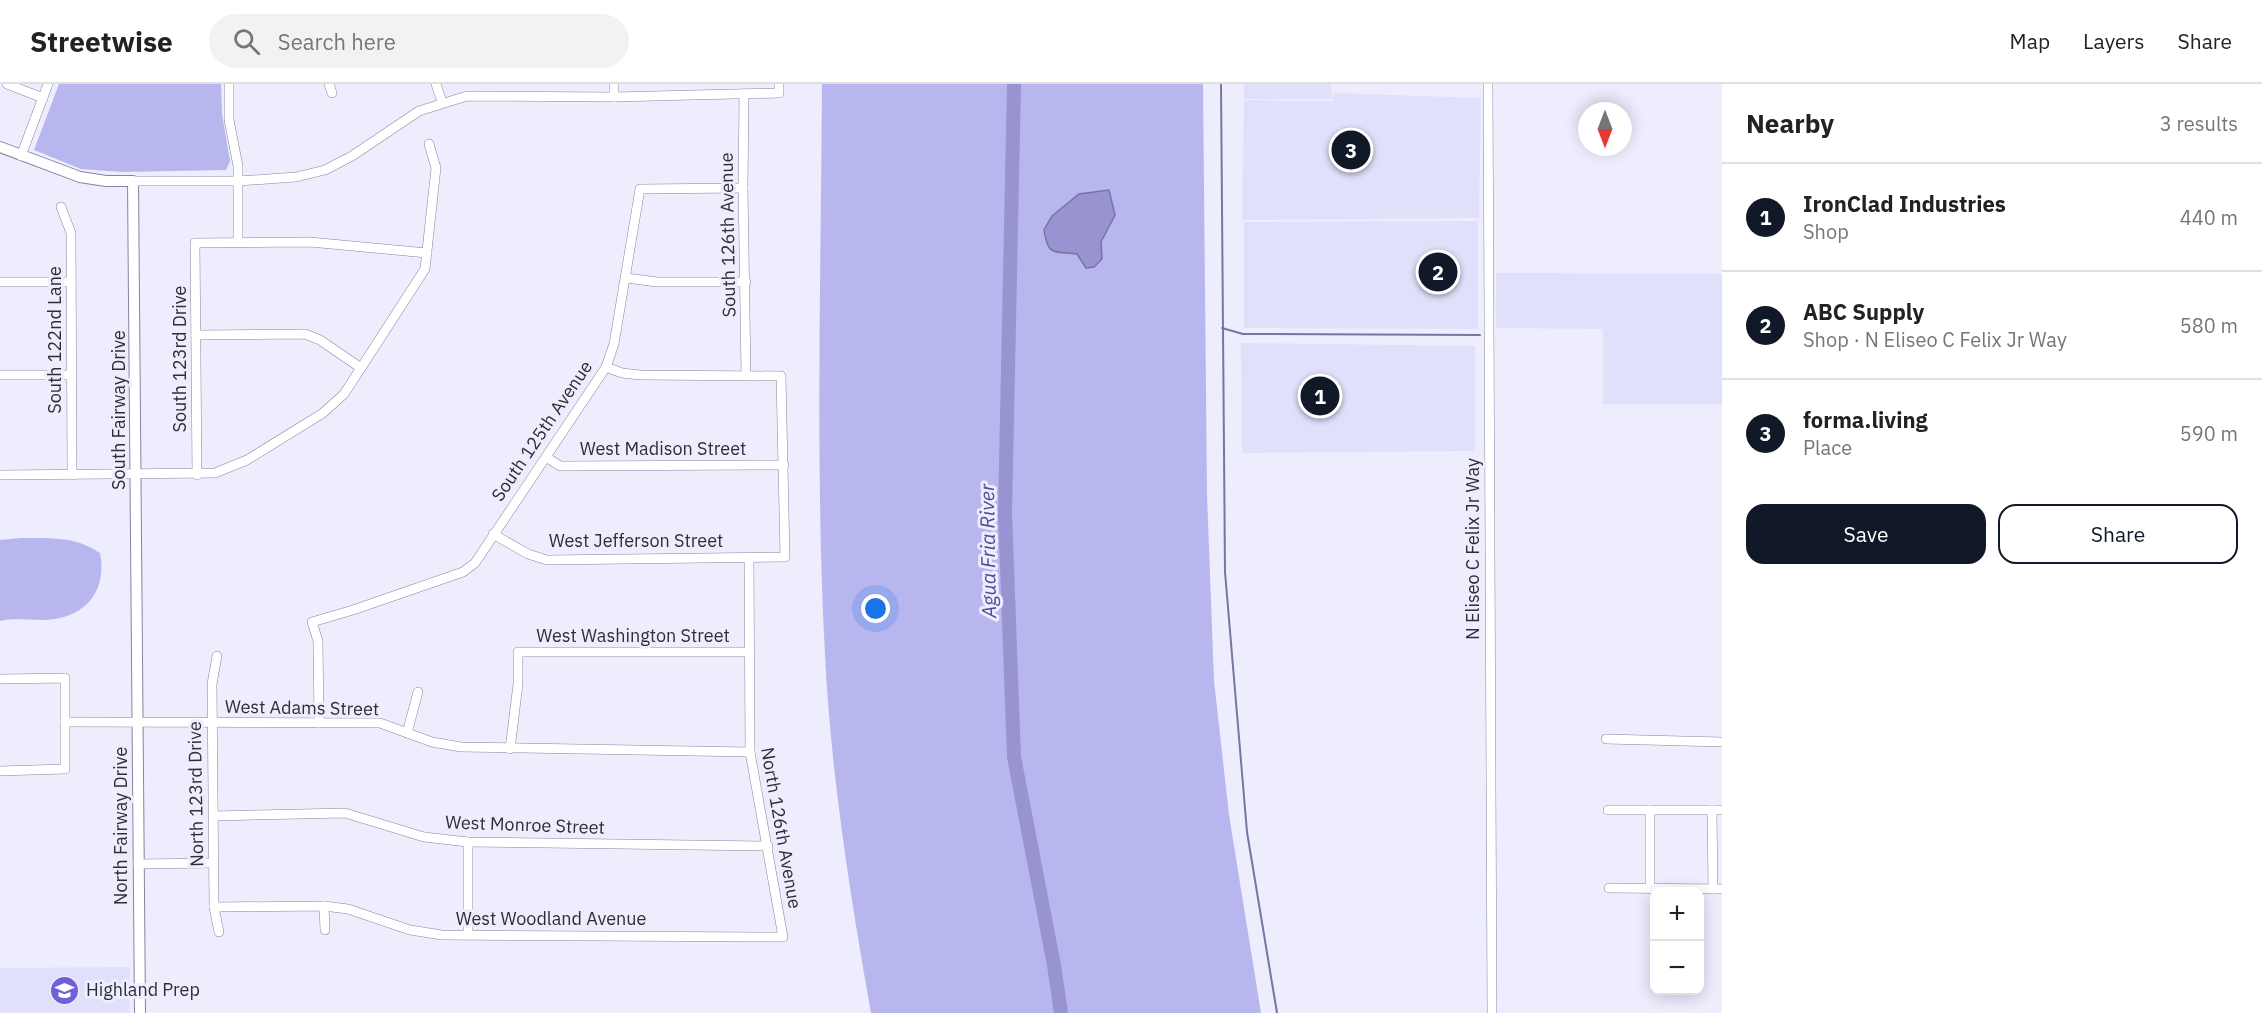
<!DOCTYPE html>
<html lang="en">
<head>
<meta charset="utf-8">
<style>
  :root { --surface:#fff; --page:#f2f2f2; --text:#222; --muted:#767676; --line:#e0e0e0; --accent:#111827 }
  body { margin:0; font-family:"IBM Plex Sans",sans-serif; background:var(--page); color:var(--text) }
  .controls { position:absolute; right:18px; bottom:18px; display:grid; overflow:hidden; border-radius:12px; box-shadow:0 3px 15px #0003 }
  .controls button { width:54px; height:54px; display:grid; place-items:center; padding:0; border:0; border-bottom:2px solid var(--line); background:var(--surface); color:var(--text); font:30px sans-serif }
  .compass { position:absolute; left:1578px; top:18px; width:54px; height:54px; border-radius:50%; background:var(--surface); box-shadow:0 3px 15px #0003; rotate:180deg }
  .you { position:absolute; left:876px; top:525px; width:21px; height:21px; margin:-15px; border:4px solid #fff; border-radius:50%; background:#1a73e8; box-shadow:0 0 0 9px #1a73e833 }
  .badge { display:grid; place-items:center; width:39px; height:39px; border-radius:50%; background:var(--accent); color:#fff; font-size:20px; font-weight:700 }
  .pin { position:absolute; translate:-50% -50%; border:3px solid #fff; box-shadow:0 2px 6px #0006 }
  .list { margin:0; padding:0; list-style:none }
  h2 { display:flex; justify-content:space-between; align-items:center; height:78px; margin:0; padding:0 24px; font-size:26px }
  h2 small { font-size:20px; font-weight:400; color:var(--muted) }
  .list li { display:grid; grid-template-columns:39px 1fr auto; gap:18px; align-items:center; box-sizing:border-box; height:108px; padding:0 24px; border-top:2px solid var(--line) }
  .list b { display:block; font-size:22px; white-space:nowrap }
  .list p { margin:0; font-size:20px; white-space:nowrap; color:var(--muted) }
  .list em { font-size:20px; font-style:normal; color:var(--muted) }
  .actions { display:flex; gap:12px; padding:18px 24px }
  .actions a { flex:1; padding:14px 0; border:2px solid var(--accent); border-radius:18px; text-align:center; font-size:21px; color:var(--accent) }
  .actions .main { background:var(--accent); color:#fff }
  .icon { flex:none; width:33px; height:33px; fill:none; stroke:currentColor; stroke-width:2; stroke-linecap:round; stroke-linejoin:round }
  .map { position:relative; flex:none; width:1722px; height:929px; overflow:hidden }
  header { display:flex; align-items:center; gap:36px; box-sizing:border-box; height:84px; padding:0 30px; background:var(--surface); border-bottom:2px solid var(--line) }
  header strong { font-size:28px }
  nav { display:flex; gap:33px; margin-inline-start:auto; font-size:21px }
  .search { width:420px; height:54px; background:var(--page); display:flex; align-items:center; gap:15px; box-sizing:border-box; padding:0 21px; border-radius:33px; color:var(--muted); font-size:22px }
  main { display:flex }
  aside { flex:1; background:var(--surface) }
  .map>svg:first-child { display:block }
  .built { fill:#e0e0fb }
  .green { fill:#b8b6ef }
  .water { fill:#9794d1; stroke:#7875a3; stroke-width:1.5 }
  .lines { fill:none; stroke-linecap:round; stroke-linejoin:round }
  .stream { stroke:#7875a3; stroke-width:2 }
  .river { stroke:#9794d1; stroke-width:14 }
  .minor-casing { stroke:#86859e; stroke-width:10 }
  .tertiary-casing { stroke:#86859e; stroke-width:12 }
  .minor { stroke:#fff; stroke-width:9 }
  .tertiary { stroke:#fff; stroke-width:10 }
  .labels { text-anchor:middle; stroke-width:6; stroke-linejoin:round; paint-order:stroke }
  .street-label { font-size:18px; fill:#2e2e38; stroke:#ededfe }
  .poi-label { font-size:18px; fill:#2e2e38; stroke:#ededfe; text-anchor:start }
  .water-label { font-size:20px; font-style:italic; fill:#534b96; stroke:#ededfe }
</style>
</head>
<body>
<header>
<strong>Streetwise</strong>
<div class="search"><svg class="icon" aria-label="search" viewBox="0 0 24 24"><circle cx="10" cy="10" r="6"/><path d="M15 15l6 6"/></svg>Search here</div>
<nav><a>Map</a><a>Layers</a><a>Share</a></nav>
</header>
<main>
<div class="map">
<svg width="1722" height="929" viewBox="0 0 1722 929">
  <rect width="100%" height="100%" fill="#ededfe"/>
  <!-- built -->
  <g class="built">
    <path d="M1244,0H1331L1332,15H1244Z"/>
    <path d="M1333,9L1481,14L1479,134L1242,136L1244,16L1333,17Z"/>
    <path d="M1478,137V245L1244,244V138Z"/>
    <path d="M1496,189L1722,190V320H1603V245L1496,244Z"/>
    <path d="M1241,259L1475,262V367L1242,369Z"/>
    <path d="M130,883L129,929H0V884Z"/>
  </g>
  <!-- green -->
  <g class="green">
    <path d="M59,0H221L222,30L230,77L226,86L122,88L81,85L34,66Z"/>
    <path d="M822,0H1203L1207,410L1214,597L1229,731L1261,929H871C850,811 831,691 825,571C815,381 821,190 822,0Z"/>
    <path d="M21,454C49,454 76,452 100,469C108,510 82,536 42,536C27,536 15,534 0,537V456Z"/>
  </g>
  <!-- water -->
  <path class="water" d="M1109,106L1115,131L1101,158L1102,175L1094,183L1086,184L1077,170C1052,167 1048,172 1044,146L1052,132L1079,110Z"/>
  <g class="lines">
    <!-- stream -->
    <g class="stream">
      <path d="M1221,0L1225,488L1247,748L1277,929"/>
      <path d="M1222,244L1243,250L1480,251"/>
    </g>
    <!-- river -->
    <path class="river" d="M1014,0L1005,429L1014,673L1054,881L1061,929"/>
    <defs>
      <g id="minor">
        <path d="M7,0L43,14"/>
        <path d="M229,0V36L238,82V158"/>
        <path d="M329,0L332,9"/>
        <path d="M436,0L442,18"/>
        <path d="M614,0V13"/>
        <path d="M1488,0L1492,929"/>
        <path d="M744,10L743,104L746,290"/>
        <path d="M21,72L48,0"/>
        <path d="M133,97H238L296,93L325,86L352,72L419,27L467,12L614,13L779,9V0"/>
        <path d="M61,123L71,149L72,391"/>
        <path d="M626,194L657,198H746"/>
        <path d="M0,198H71"/>
        <path d="M196,251L305,250L320,256L361,284"/>
        <path d="M0,291H71"/>
        <path d="M546,373L560,382L784,381"/>
        <path d="M0,391L215,389L247,376L323,329L344,310L361,284L425,185L436,84L429,60"/>
        <path d="M197,391L195,159L310,158L427,169"/>
        <path d="M493,450L528,470L547,476L785,473L781,292L640,291L622,289L606,283"/>
        <path d="M217,572L212,600L214,823L219,848"/>
        <path d="M0,595L65,594V685L0,687"/>
        <path d="M65,638L380,639L432,658L461,663L750,668"/>
        <path d="M319,639L318,557L312,538L353,526L463,488L475,479L606,283L614,260L640,105L743,104"/>
        <path d="M407,649L418,608"/>
        <path d="M1606,655L1722,658"/>
        <path d="M510,665L518,600V568H749"/>
        <path d="M1608,726H1722"/>
        <path d="M1650,726V805"/>
        <path d="M1712,726L1713,805"/>
        <path d="M213,732L345,729L424,753L468,758L768,762"/>
        <path d="M468,758V850"/>
        <path d="M138,780L213,779"/>
        <path d="M1609,804L1722,805"/>
        <path d="M324,822L325,846"/>
        <path d="M214,823L324,822L348,825L410,846L442,851L783,853L750,668L749,474"/>
      </g>
      <path id="tertiary" d="M0,63L80,93L106,97H133L140,929"/>
    </defs>
    <!-- minor casing -->
    <use href="#minor" class="minor-casing"/>
    <!-- tertiary casing -->
    <use href="#tertiary" class="tertiary-casing"/>
    <!-- minor -->
    <use href="#minor" class="minor"/>
    <!-- tertiary -->
    <use href="#tertiary" class="tertiary"/>
  </g>
  <!-- icons -->
  <defs>
    <symbol id="school-disc" viewBox="-11 -11 22 22"><circle r="9.5" fill="#705fd9" stroke="#ededfe"/><path d="M0-5L7-2L0 1L-7-2ZM-4 1L0 2.5L4 1V4Q0 6-4 4Z" fill="#fff"/></symbol>
  </defs>
  <g fill-rule="evenodd">
    <use href="#school-disc" x="48" y="890" width="33" height="33"/>
  </g>
  <g class="labels">
    <!-- street labels -->
    <g class="street-label">
      <text transform="translate(728 151) rotate(-91)" y="6">South 126th Avenue</text>
      <text transform="translate(55 256) rotate(-90)" y="6">South 122nd Lane</text>
      <text transform="translate(180 275) rotate(-90)" y="6">South 123rd Drive</text>
      <text transform="translate(119 326) rotate(-90)" y="6">South Fairway Drive</text>
      <text transform="translate(542 347) rotate(-56)" y="6">South 125th Avenue</text>
      <text x="663" y="371">West Madison Street</text>
      <text x="636" y="463">West Jefferson Street</text>
      <text transform="translate(1473 465) rotate(-90)" y="6">N Eliseo C Felix Jr Way</text>
      <text x="633" y="558">West Washington Street</text>
      <text transform="translate(302 624) rotate(1)" y="6">West Adams Street</text>
      <text transform="translate(196 710) rotate(-91)" y="6">North 123rd Drive</text>
      <text transform="translate(525 741) rotate(2)" y="6">West Monroe Street</text>
      <text transform="translate(121 742) rotate(-90)" y="6">North Fairway Drive</text>
      <text transform="translate(781 744) rotate(80)" y="6">North 126th Avenue</text>
      <text x="551" y="841">West Woodland Avenue</text>
    </g>
    <!-- poi labels -->
    <g class="poi-label">
      <text x="86" y="912">Highland Prep</text>
    </g>
    <!-- water labels -->
    <g class="water-label">
      <text transform="translate(988 467) rotate(-91)" y="7">Agua Fria River</text>
    </g>
  </g>
</svg>
<div class="controls">
<button>+</button>
<button>−</button>
</div>
<svg class="compass" viewBox="-18 -18 36 36"><path d="M0-13l5 13h-10z" fill="#e53935"/><path d="M0 13l5-13h-10z" fill="#767676"/></svg>
<div class="you"></div>
<div class="pin badge" style="left:1320px;top:312px">1</div>
<div class="pin badge" style="left:1438px;top:188px">2</div>
<div class="pin badge" style="left:1351px;top:66px">3</div>
</div>
<aside>
<h2>Nearby<small>3 results</small></h2>
<ul class="list">
<li><span class="badge">1</span><div><b>IronClad Industries</b><p>Shop</p></div><em>440 m</em></li>
<li><span class="badge">2</span><div><b>ABC Supply</b><p>Shop · N Eliseo C Felix Jr Way</p></div><em>580 m</em></li>
<li><span class="badge">3</span><div><b>forma.living</b><p>Place</p></div><em>590 m</em></li>
</ul>
<div class="actions"><a class="main">Save</a><a>Share</a></div>
</aside>
</main>
</body>
</html>
